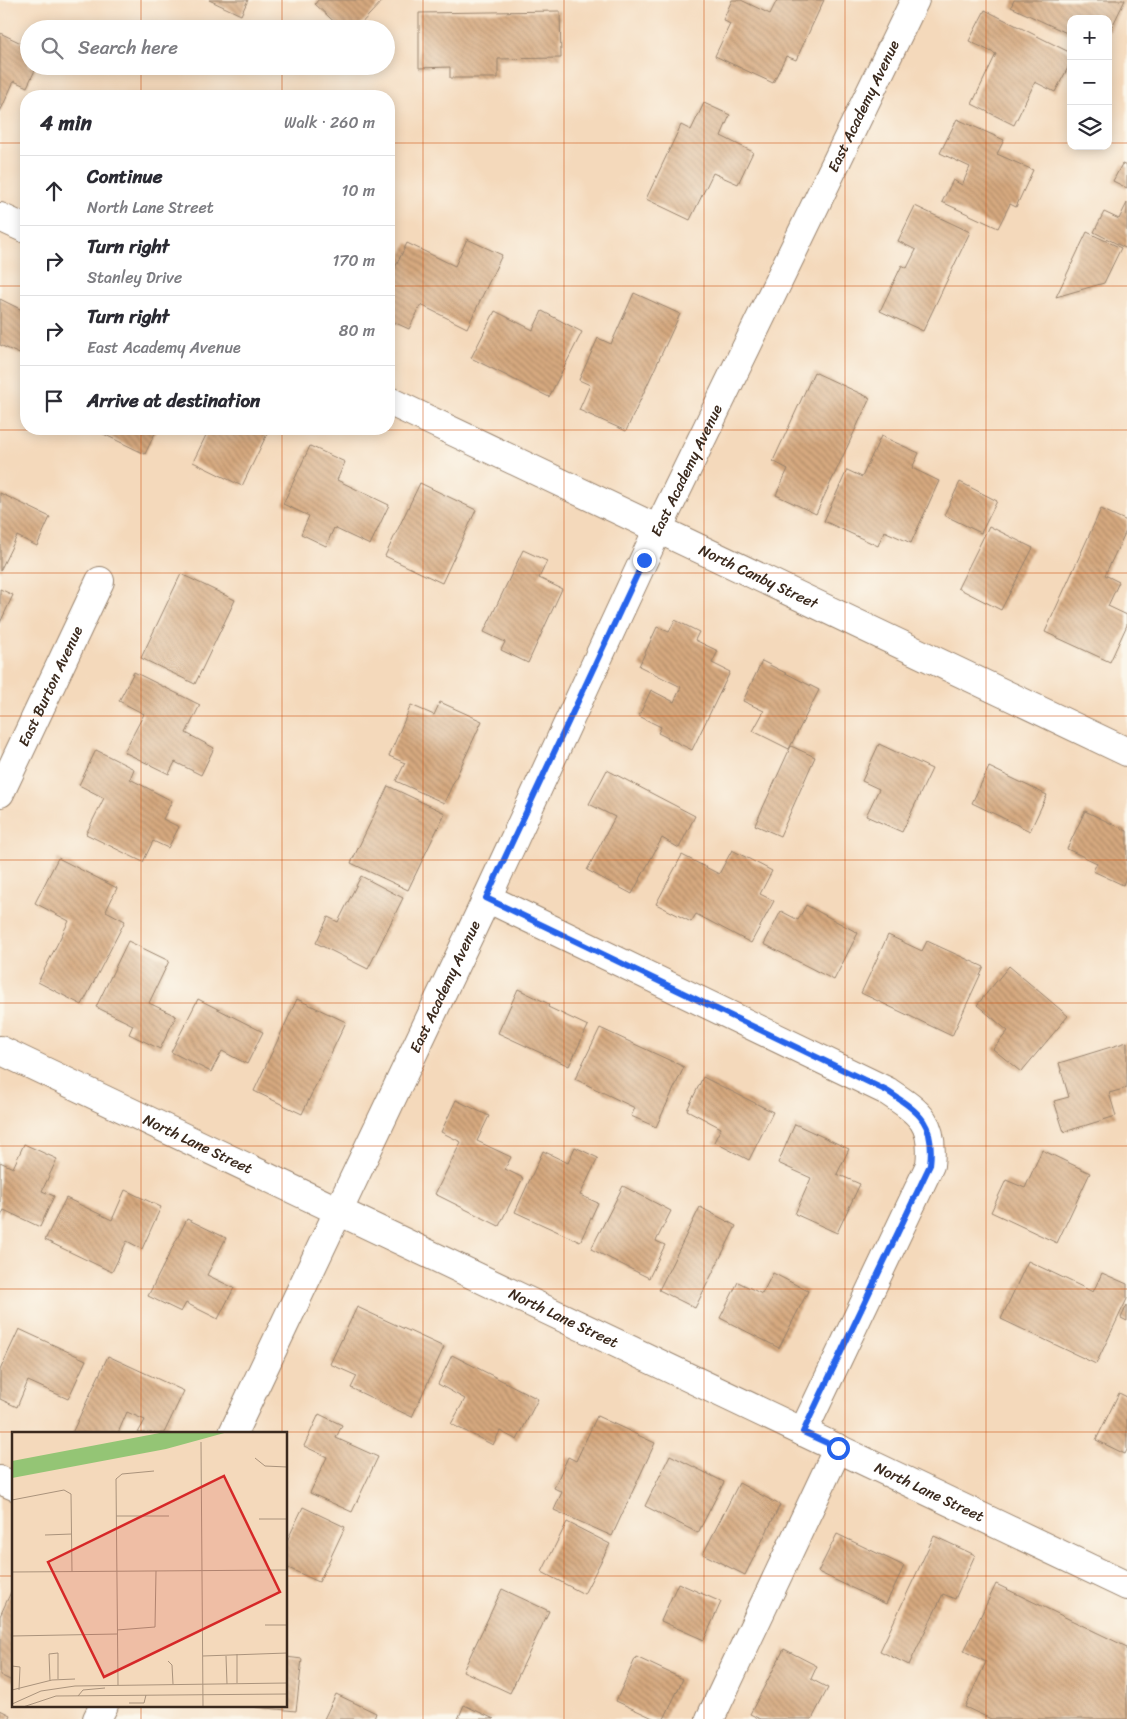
<!DOCTYPE html>
<html lang="en">
<head>
<meta charset="utf-8">
<style>
  :root { --surface:#fff; --page:#f2f2f3; --text:#2b2b33; --muted:#7c7c81; --line:#e1e1e2 }
  body { margin:0; font-family:Sriracha,sans-serif; background:var(--page); color:var(--text) }
  .controls { position:absolute; right:15px; top:15px; display:grid; overflow:hidden; border-radius:10px; box-shadow:0 2px 12px #0003 }
  .controls button { width:45px; height:45px; display:grid; place-items:center; padding:0; border:0; border-bottom:1px solid var(--line); background:var(--surface); color:var(--text); font:25px sans-serif }
  .stop { position:absolute; width:15px; height:15px; margin:-11px; border:4px solid #2563eb; border-radius:50%; background:#fff }
  .stop.end { background:#2563eb; border-color:#fff; box-shadow:0 1px 5px #0008 }
  .list { margin:0; padding:0; list-style:none }
  h2 { display:flex; justify-content:space-between; align-items:center; height:65px; margin:0; padding:0 20px; font-size:21px }
  h2 small { font-size:16px; font-weight:400; color:var(--muted) }
  .list li { display:grid; grid-template-columns:32px 1fr auto; gap:15px; align-items:center; box-sizing:border-box; height:70px; padding:0 20px; border-top:1px solid var(--line) }
  .list b { display:block; font-size:19px; white-space:nowrap }
  .list p { margin:0; font-size:16px; white-space:nowrap; color:var(--muted) }
  .list em { font-size:16px; font-style:normal; color:var(--muted) }
  .icon { flex:none; width:28px; height:28px; fill:none; stroke:currentColor; stroke-width:2; stroke-linecap:round; stroke-linejoin:round }
  .map { position:relative; flex:none; width:1127px; height:1719px; overflow:hidden }
  .search { position:absolute; background:var(--surface); box-shadow:0 2px 12px #0003; left:20px; top:20px; width:375px; height:55px; display:flex; align-items:center; gap:12px; box-sizing:border-box; padding:0 18px; border-radius:28px; color:var(--muted); font-size:19px }
  .panel { position:absolute; background:var(--surface); box-shadow:0 2px 12px #0003; left:20px; top:90px; width:375px; height:345px; border-radius:20px }
  .map>svg:first-child { display:block }
  .building { fill:url(#building-back-hatch) }
  .lines { fill:none; stroke-linecap:round; stroke-linejoin:round }
  .minor-casing { stroke:#98826c; stroke-width:30 }
  .minor { stroke:#fff; stroke-width:28 }
  .route { stroke:#2563eb; stroke-width:6 }
  .grid { fill:none; stroke:#ce520f; stroke-width:1; stroke-opacity:0.55 }
  .labels { text-anchor:middle; stroke-width:4.5; stroke-linejoin:round; paint-order:stroke }
  .street-label { font-size:15px; fill:#3b2a1e; stroke:#fbf7ec }
  .inset-road { fill:none; stroke:#aa937c; stroke-width:1 }
  .view { fill:#d62828; fill-opacity:0.15; stroke:#d62828; stroke-width:2.5 }
  .inset-edge { fill:none; stroke:#3b2a1e; stroke-width:2.5 }
</style>
</head>
<body>
<div class="map">
<svg width="1127" height="1719" viewBox="0 0 1127 1719">
  <defs>
    <pattern id="building-back-hatch" width="6" height="6" patternUnits="userSpaceOnUse" patternTransform="scale(1.25)"><rect width="6" height="6" fill="#d6a97f"/><path d="M-1 5l2 2M0 0l6 6M5-1l2 2" fill="none" stroke="#af8a67"/></pattern>
  </defs>
  <rect width="100%" height="100%" fill="#fbf7ec"/>
  <filter id="ink" filterUnits="userSpaceOnUse"><feTurbulence type="fractalNoise" baseFrequency=".02" numOctaves="2"/><feDisplacementMap in="SourceGraphic" scale="10" xChannelSelector="R" yChannelSelector="G"/><feConvolveMatrix kernelMatrix="1 2 1 2 8 2 1 2 1" color-interpolation-filters="sRGB"/></filter>
  <filter id="wash" filterUnits="userSpaceOnUse"><feTurbulence type="fractalNoise" baseFrequency=".0096" numOctaves="4" result="noise"/><feDisplacementMap in="SourceGraphic" scale="20" xChannelSelector="R" yChannelSelector="G"/><feGaussianBlur stdDeviation="1.12" result="paint"/><feColorMatrix in="noise" values="0 0 0 0 0 0 0 0 0 0 0 0 0 0 0 0 0 1.4 0 .05"/><feComposite in="paint" operator="in"/></filter>
  <g filter="url(#wash)">
    <rect width="100%" height="100%" fill="#f4d9bb"/>
    <g id="blocks">
      <!-- building -->
      <g class="building">
        <path d="M209,0H248L241,15Z"/>
        <path d="M318,0H383L356,29H342L315,4Z"/>
        <path d="M732,0H741L770,14L777,0H824L796,60L786,56L773,83L715,56L730,24L723,20Z"/>
        <path d="M1014,0H1125L1108,35V19H1071V35L1011,7Z"/>
        <path d="M985,10L1071,53V62L1055,92L1035,82L1014,125L972,104L996,54L969,41Z"/>
        <path d="M560,11L561,58L498,59V78H450V67L419,68V13Z"/>
        <path d="M26,32L29,33V66H37L27,87L14,81L0,112V33L21,43Z"/>
        <path d="M704,103L730,115L721,136L753,152L738,184L713,173L690,220L646,199L681,125L691,130Z"/>
        <path d="M957,119L1004,140L997,154L1033,170L1016,207L1010,204L998,228L942,202L953,180L962,185L970,167L940,153Z"/>
        <path d="M1122,164L1127,166V188L1113,181Z"/>
        <path d="M1127,203V249L1094,232L1104,212L1119,219Z"/>
        <path d="M915,206L970,232L923,331L880,311L902,265L907,268L916,250L898,241Z"/>
        <path d="M1087,232L1121,248L1104,283L1056,297Z"/>
        <path d="M467,239L502,255L467,328L421,305L409,329L389,320V280L407,243L455,266Z"/>
        <path d="M634,293L680,314L626,431L579,410L590,385L579,380L598,338L611,344Z"/>
        <path d="M0,299L26,312V357L0,345Z"/>
        <path d="M495,311L533,330L542,311L582,332L549,397L471,358Z"/>
        <path d="M814,372L870,398L816,514L776,495L788,469L773,461Z"/>
        <path d="M93,429H157L145,454Z"/>
        <path d="M209,429H265L269,430L242,486L193,462Z"/>
        <path d="M881,436L919,453L912,468L939,481L911,543L884,531L878,546L824,521L847,470L862,477Z"/>
        <path d="M310,446L345,462L337,480L389,505L370,545L334,528L326,546L301,534L309,516L283,504Z"/>
        <path d="M960,482L997,501L981,533L944,515Z"/>
        <path d="M420,483L476,510L442,583L385,556Z"/>
        <path d="M0,493L50,517L37,546L17,536L0,571Z"/>
        <path d="M1101,509L1127,521V529L1105,575L1119,582L1108,606L1127,615V625L1110,662L1045,632Z"/>
        <path d="M989,526L1033,548L1001,610L958,588Z"/>
        <path d="M523,550L547,561L539,578L562,589L528,663L501,650L505,642L484,632Z"/>
        <path d="M181,574L235,600L195,684L141,658Z"/>
        <path d="M0,589L13,595L0,623Z"/>
        <path d="M675,620L699,632L695,640L718,651L712,663L730,672L692,750L658,733L661,727L639,716L651,690L674,702L681,687L639,666L657,627L669,632Z"/>
        <path d="M762,661L819,690L789,749L753,731L764,711L743,701Z"/>
        <path d="M134,672L200,705L186,733L214,748L201,775L175,762L169,774L124,752L144,714L119,701Z"/>
        <path d="M440,702L482,721L444,803L396,781L405,763L389,756L411,705L434,715Z"/>
        <path d="M879,744L932,769L902,832L866,816L879,789L862,781Z"/>
        <path d="M791,746L815,757L780,836L755,825Z"/>
        <path d="M96,750L134,769L130,779L172,801L163,819L179,827L168,848L153,841L143,862L86,834L104,798L79,785Z"/>
        <path d="M989,767L1047,795L1030,831L972,803Z"/>
        <path d="M607,770L695,816L679,848L662,838L632,894L587,870L615,817L589,804Z"/>
        <path d="M388,786L445,813L408,890L351,863Z"/>
        <path d="M1085,811L1127,831V875L1123,885L1093,871L1097,863L1067,849Z"/>
        <path d="M732,850L772,871L760,894L774,901L751,943L696,914L691,922L656,904L682,855L719,874Z"/>
        <path d="M58,858L117,888L106,911L125,921L82,1005L38,982L69,921L35,903Z"/>
        <path d="M361,876L403,898L368,969L316,943L328,917L338,922Z"/>
        <path d="M806,905L858,933L834,980L764,944L781,911L798,920Z"/>
        <path d="M888,935L922,951L927,941L984,967L952,1036L861,993Z"/>
        <path d="M128,941L169,961L149,1003L176,1016L160,1049L129,1034L133,1025L96,1007Z"/>
        <path d="M1009,966L1068,1016L1021,1072L993,1049L1008,1031L977,1005Z"/>
        <path d="M518,989L549,1004L548,1007L588,1026L569,1066L498,1033Z"/>
        <path d="M198,999L263,1032L247,1064L222,1051L211,1072L171,1052Z"/>
        <path d="M297,999L346,1022L302,1114L254,1091Z"/>
        <path d="M600,1028L684,1067L656,1127L631,1116L635,1108L575,1079Z"/>
        <path d="M1127,1042V1088L1109,1093L1116,1116L1064,1132L1054,1101L1069,1097L1059,1063Z"/>
        <path d="M703,1077L773,1112L749,1160L714,1142L721,1128L687,1110Z"/>
        <path d="M456,1100L489,1116L477,1141L511,1157L505,1169L523,1178L499,1226L435,1194L461,1142L441,1132Z"/>
        <path d="M795,1124L849,1149L837,1174L860,1184L837,1233L795,1214L811,1178L778,1163Z"/>
        <path d="M24,1144L57,1159L42,1191L54,1196L40,1227L4,1210L0,1218V1162L13,1168Z"/>
        <path d="M575,1147L598,1158L580,1195L598,1203L580,1242L515,1212L543,1151L568,1163Z"/>
        <path d="M1042,1150L1090,1173L1057,1243L991,1212L1006,1180L1025,1188Z"/>
        <path d="M623,1186L671,1211L656,1241L665,1245L649,1278L591,1249Z"/>
        <path d="M125,1190L161,1207L142,1249L127,1241L112,1272L45,1240L66,1198L112,1220Z"/>
        <path d="M700,1207L736,1226L695,1308L659,1290Z"/>
        <path d="M187,1219L226,1238L207,1275L234,1288L218,1319L186,1303L181,1312L148,1296Z"/>
        <path d="M1028,1261L1093,1292L1102,1273L1127,1284V1299L1096,1364L1001,1319Z"/>
        <path d="M773,1273L808,1291L779,1348L720,1318L738,1282L762,1294Z"/>
        <path d="M1127,1305V1321L1121,1318Z"/>
        <path d="M357,1307L444,1347L412,1417L351,1388L357,1376L330,1364Z"/>
        <path d="M19,1329L86,1360L68,1399L28,1381L17,1407L0,1399V1370Z"/>
        <path d="M452,1355L538,1399L517,1440L500,1431L493,1445L451,1424L465,1399L438,1384Z"/>
        <path d="M108,1356L184,1391L164,1433H138L145,1420L127,1412L118,1433H72Z"/>
        <path d="M1119,1393L1127,1397V1450L1125,1454L1096,1440Z"/>
        <path d="M319,1414L342,1425L336,1438L378,1457L352,1512L310,1493L327,1457L304,1446Z"/>
        <path d="M597,1416L655,1443L612,1536L554,1510L562,1492L554,1488L568,1457L576,1461Z"/>
        <path d="M670,1455L724,1482L698,1533L645,1506Z"/>
        <path d="M739,1483L780,1505L745,1575L703,1554Z"/>
        <path d="M303,1507L345,1527L319,1582L286,1567V1543Z"/>
        <path d="M567,1522L610,1544L584,1594L542,1572Z"/>
        <path d="M837,1534L904,1566L886,1604L818,1572Z"/>
        <path d="M934,1536L975,1555L955,1599L943,1594L909,1665L880,1651Z"/>
        <path d="M678,1583L721,1602L704,1640L661,1621Z"/>
        <path d="M996,1584L1127,1647V1719H991L965,1707L986,1662L964,1651Z"/>
        <path d="M502,1589L549,1611L510,1693L463,1671Z"/>
        <path d="M11,1592L14,1594V1682L0,1675V1616Z"/>
        <path d="M784,1649L817,1666L811,1679L828,1688L812,1719H760L750,1714Z"/>
        <path d="M286,1657L302,1659L296,1711L256,1707V1705H286Z"/>
        <path d="M636,1657L683,1679L664,1719H655L616,1701Z"/>
        <path d="M336,1694L376,1713L374,1719H324Z"/>
        <path d="M464,1705L494,1719H458Z"/>
        <path d="M0,1710L10,1715L8,1719H0Z"/>
      </g>
    </g>
  </g>
  <g filter="url(#ink)">
    <use href="#blocks" fill-opacity="0" stroke="#98826c" stroke-width="1"/>
    <g class="lines">
      <defs>
        <g id="minor">
          <path d="M0,217L26,229"/>
          <path id="s1" d="M389,401L1127,752"/>
          <path id="s2" d="M0,793L100,581"/>
          <path d="M487,898L887,1091C920,1113 935,1122 930,1165L803,1432"/>
          <path id="s3" d="M0,1050L1127,1586"/>
          <path id="s4" d="M233,1433L487,898L658,529L915,0"/>
          <path d="M0,1480L14,1486"/>
          <path d="M97,1719L104,1705"/>
          <path d="M710,1719L838,1448"/>
        </g>
      </defs>
      <!-- minor casing -->
      <use href="#minor" class="minor-casing"/>
      <!-- minor -->
      <use href="#minor" class="minor"/>
    </g>
  </g>
  <g class="lines" filter="url(#ink)">
    <!-- route -->
    <path class="route" d="M644,560L486,898L887,1091C920,1113 935,1122 930,1165L803,1432L838,1448"/>
  </g>
  <!-- grid -->
  <path class="grid" d="M141,0V29M282,0V29M423,0V1719M564,0V1719M704,0V1719M845,0V1719M986,0V1719M141,66V96M282,66V96M0,143H26M389,143H1071M1108,143H1127M0,286H26M389,286H1127M141,429V1433M282,429V1433M0,430H1127M0,573H1127M0,716H1127M0,860H1127M0,1003H1127M0,1146H1127M0,1289H1127M0,1432H1127M0,1576H14M286,1576H1127M141,1705V1719M282,1705V1719"/>
  <g class="labels">
    <!-- street labels -->
    <g class="street-label">
      <text dy="5" stroke="none"><textPath href="#s4" startOffset="1469">East Academy Avenue</textPath></text>
      <text dy="5" stroke="none"><textPath href="#s4" startOffset="1064">East Academy Avenue</textPath></text>
      <text dy="5" stroke="none"><textPath href="#s1" startOffset="409">North Canby Street</textPath></text>
      <text dy="5" stroke="none"><textPath href="#s2" startOffset="118">East Burton Avenue</textPath></text>
      <text dy="5" stroke="none"><textPath href="#s4" startOffset="494">East Academy Avenue</textPath></text>
      <text dy="5" stroke="none"><textPath href="#s3" startOffset="219">North Lane Street</textPath></text>
      <text dy="5" stroke="none"><textPath href="#s3" startOffset="624">North Lane Street</textPath></text>
      <text dy="5" stroke="none"><textPath href="#s3" startOffset="1029">North Lane Street</textPath></text>
    </g>
  </g>
  <!-- overview -->
  <g transform="translate(12 1432)">
    <rect width="275" height="275" fill="#f4d9bb"/>
    <path d="M153,0H216L154,17L0,46V29Z" fill="#94c575"/>
    <path class="inset-road" d="M189,10L191,275M243,26L253,34L275,35M0,68L52,58L59,62L60,140M104,84H157M247,87H275M33,103L60,102M0,140L275,138M253,193H275M105,198L143,195L144,139M0,204L105,202M191,224L275,221M214,224L215,252M156,229L160,233L161,252M0,234L8,235L7,258M38,249L37,222L46,221V247M225,251V222M106,253L104,47L110,42L142,39M0,258L40,248L63,247M66,264L71,258L93,256M117,271H132L134,263M0,272L29,259L63,254L275,251M11,275L44,264L275,262"/>
    <path class="view" d="M212,44L268,160L92,245L36,130Z"/>
    <rect width="275" height="275" class="inset-edge"/>
  </g>
</svg>
<div class="controls">
<button>+</button>
<button>−</button>
<button><svg class="icon" aria-label="layers" viewBox="0 0 24 24"><path d="M12 4l9 5-9 5-9-5zM3 14l9 5 9-5"/></svg></button>
</div>
<div class="stop" style="left:838px;top:1448px"></div>
<div class="stop end" style="left:644px;top:560px"></div>
<div class="search"><svg class="icon" aria-label="search" viewBox="0 0 24 24"><circle cx="10" cy="10" r="6"/><path d="M15 15l6 6"/></svg>Search here</div>
<section class="panel">
<h2>4 min<small>Walk · 260 m</small></h2>
<ul class="list">
<li><svg class="icon" aria-label="ahead" viewBox="0 0 24 24"><path d="M12 20V5M6 11l6-6 6 6"/></svg><div><b>Continue</b><p>North Lane Street</p></div><em>10 m</em></li>
<li><svg class="icon" aria-label="right" viewBox="0 0 24 24"><path d="M7 20v-9h11M14 6l5 5-5 5"/></svg><div><b>Turn right</b><p>Stanley Drive</p></div><em>170 m</em></li>
<li><svg class="icon" aria-label="right" viewBox="0 0 24 24"><path d="M7 20v-9h11M14 6l5 5-5 5"/></svg><div><b>Turn right</b><p>East Academy Avenue</p></div><em>80 m</em></li>
<li><svg class="icon" aria-label="arrive" viewBox="0 0 24 24"><path d="M6 21V4h12l-3 4 3 4H6"/></svg><div><b>Arrive at destination</b></div></li>
</ul>
</section>
</div>
</body>
</html>
